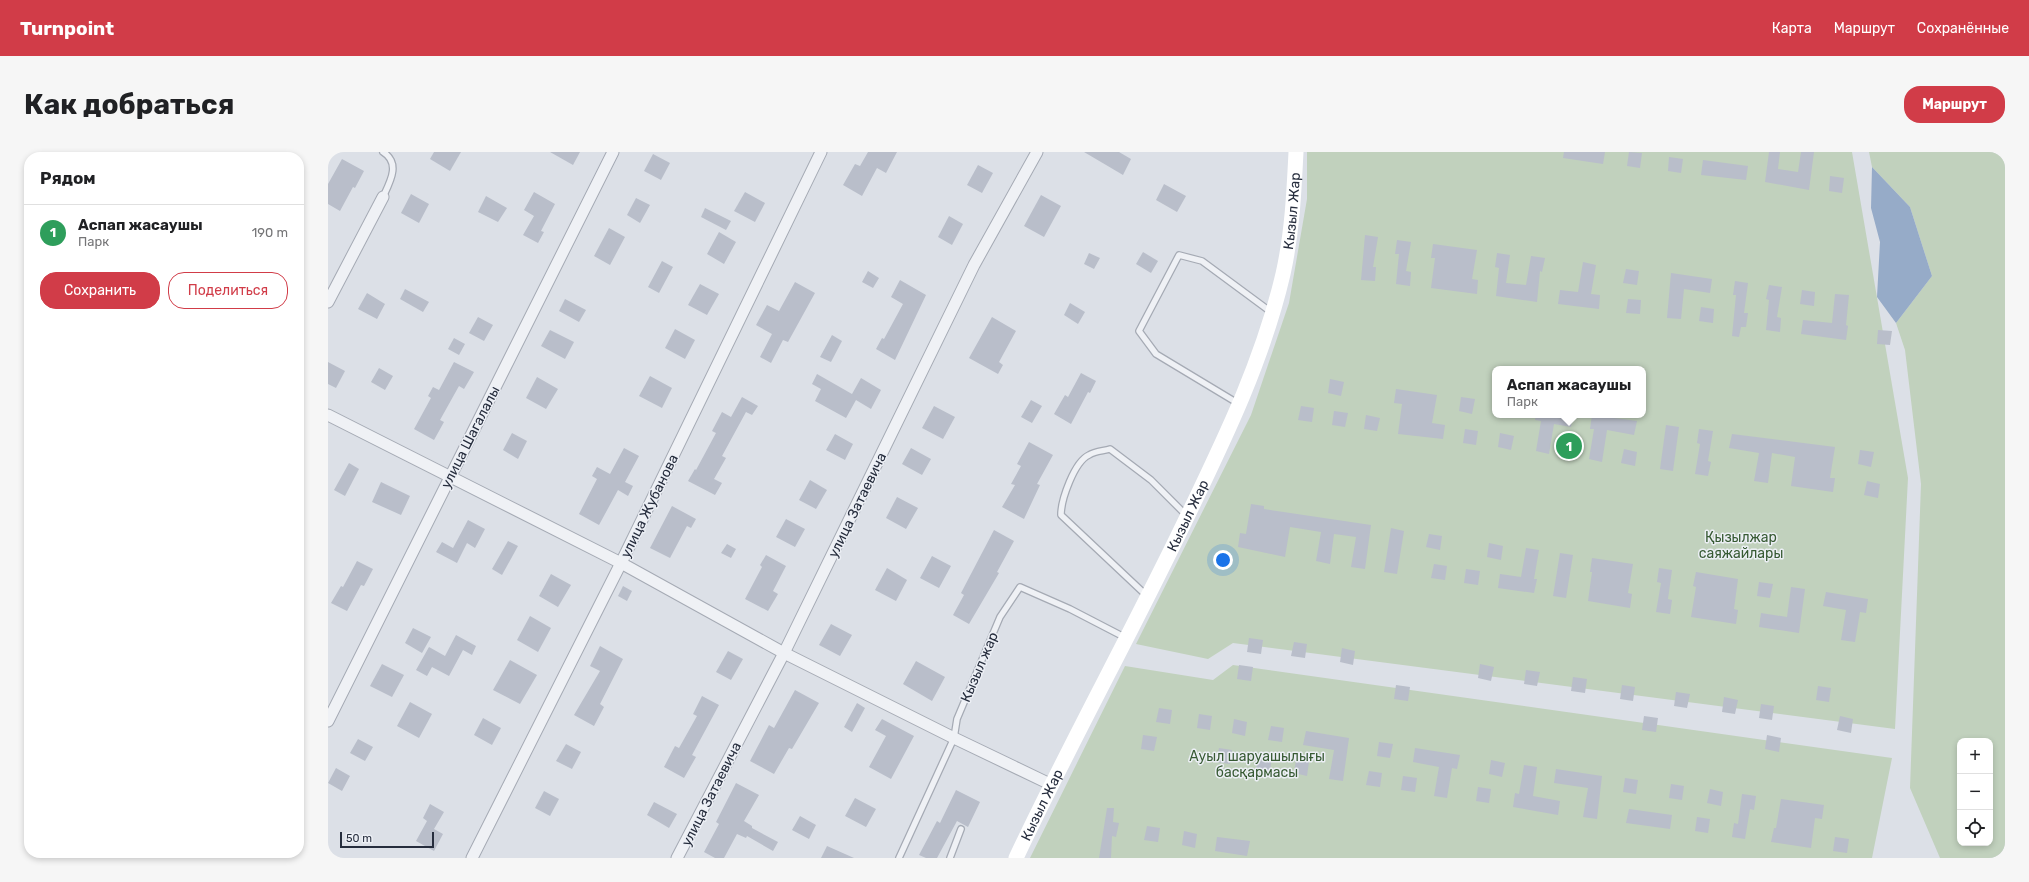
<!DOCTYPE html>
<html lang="ru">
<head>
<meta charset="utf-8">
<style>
  :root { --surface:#fff; --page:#f6f6f6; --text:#202124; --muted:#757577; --line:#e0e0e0; --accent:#d13c48 }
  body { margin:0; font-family:Rubik,sans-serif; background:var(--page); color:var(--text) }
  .controls { position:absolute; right:12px; bottom:12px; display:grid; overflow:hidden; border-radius:8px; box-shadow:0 2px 6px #0003 }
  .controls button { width:36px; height:36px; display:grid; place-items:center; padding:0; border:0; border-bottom:1px solid var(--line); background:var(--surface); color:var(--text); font:20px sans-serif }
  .scale { position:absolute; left:12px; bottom:10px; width:94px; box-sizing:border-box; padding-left:4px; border:2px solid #262d3d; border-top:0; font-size:11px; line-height:14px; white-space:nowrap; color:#262d3d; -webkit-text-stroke:3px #eceff5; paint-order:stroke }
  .you { position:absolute; left:895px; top:408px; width:14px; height:14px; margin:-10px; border:3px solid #fff; border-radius:50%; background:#1a73e8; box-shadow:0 0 0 6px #1a73e833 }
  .badge { display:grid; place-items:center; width:26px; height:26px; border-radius:50%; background:var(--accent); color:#fff; font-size:13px; font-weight:700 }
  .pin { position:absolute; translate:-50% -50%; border:2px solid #fff; box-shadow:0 1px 4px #0006 }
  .popup { position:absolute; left:1164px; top:214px; width:154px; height:52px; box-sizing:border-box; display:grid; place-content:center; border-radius:8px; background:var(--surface); filter:drop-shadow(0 1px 3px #0005); font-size:13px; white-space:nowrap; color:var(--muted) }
  .popup b { font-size:15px; color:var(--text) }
  .popup::after { content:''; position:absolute; left:50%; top:100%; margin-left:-8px; border:8px solid transparent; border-top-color:var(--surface) }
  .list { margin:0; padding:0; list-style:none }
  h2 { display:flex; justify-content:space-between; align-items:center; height:52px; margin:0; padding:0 16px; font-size:17px }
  h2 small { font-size:13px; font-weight:400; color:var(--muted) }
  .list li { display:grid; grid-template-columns:26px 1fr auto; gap:12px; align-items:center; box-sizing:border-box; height:56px; padding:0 16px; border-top:1px solid var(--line) }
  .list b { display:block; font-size:15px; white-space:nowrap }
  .list p { margin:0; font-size:13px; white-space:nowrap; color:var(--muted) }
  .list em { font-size:13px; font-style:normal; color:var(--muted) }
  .actions { display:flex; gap:8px; padding:12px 16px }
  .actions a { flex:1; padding:9px 0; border:1px solid var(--accent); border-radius:16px; text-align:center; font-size:14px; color:var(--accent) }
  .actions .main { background:var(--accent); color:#fff }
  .icon { flex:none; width:22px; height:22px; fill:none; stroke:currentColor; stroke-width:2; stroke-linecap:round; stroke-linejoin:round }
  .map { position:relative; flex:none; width:1677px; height:706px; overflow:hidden; border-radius:16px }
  header { display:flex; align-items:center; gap:24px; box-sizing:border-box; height:56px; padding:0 20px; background:var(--accent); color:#fff }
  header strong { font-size:19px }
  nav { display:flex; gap:22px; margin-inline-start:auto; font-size:14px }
  .intro { display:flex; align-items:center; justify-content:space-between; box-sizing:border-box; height:96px; padding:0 24px }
  h1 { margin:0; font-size:28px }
  .button { padding:10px 18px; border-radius:16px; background:var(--accent); color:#fff; font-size:14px; font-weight:700 }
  main { display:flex; gap:24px; padding:0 24px }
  aside { flex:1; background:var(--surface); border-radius:16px; box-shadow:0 2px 6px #0003 }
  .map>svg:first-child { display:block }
  .green { fill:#c1d1bd; fill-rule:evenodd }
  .water { fill:#96abc8 }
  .building { fill:#b9beca }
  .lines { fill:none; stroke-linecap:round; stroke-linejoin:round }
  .lane-casing { stroke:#a5aab4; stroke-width:8 }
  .street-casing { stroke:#a5aab4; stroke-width:13 }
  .lane { stroke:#eff1f5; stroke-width:5.5 }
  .street { stroke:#eff1f5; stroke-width:11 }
  .secondary { stroke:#fff; stroke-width:15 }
  .labels { text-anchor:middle; stroke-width:3; stroke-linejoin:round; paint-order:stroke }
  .street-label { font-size:14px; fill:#262d3d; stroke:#eceff5 }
  .park-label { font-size:14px; fill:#375a33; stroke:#eceff5 }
</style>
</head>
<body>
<header>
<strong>Turnpoint</strong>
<nav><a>Карта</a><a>Маршрут</a><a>Сохранённые</a></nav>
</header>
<div class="intro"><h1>Как добраться</h1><a class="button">Маршрут</a></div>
<main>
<aside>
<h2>Рядом<small></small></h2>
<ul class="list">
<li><span class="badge" style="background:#2e9e5b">1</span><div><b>Аспап жасаушы</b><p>Парк</p></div><em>190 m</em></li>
</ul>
<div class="actions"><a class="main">Сохранить</a><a>Поделиться</a></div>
</aside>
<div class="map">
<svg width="1677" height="706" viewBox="0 0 1677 706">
  <rect width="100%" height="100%" fill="#dce0e7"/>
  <!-- green -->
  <g class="green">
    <path d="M979,0H1524L1580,326L1567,577L905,491L880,507L808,492L923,263L961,151L979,47ZM1167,217H1315V263H1167Z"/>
    <path d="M1541,0H1677V706H1612L1582,636L1593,332L1577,198L1568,171L1604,124L1582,55L1544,15ZM1632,589H1662V691H1632Z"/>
    <path d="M905,513L1564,606L1544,706H702L797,514L885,528Z"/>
  </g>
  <!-- water -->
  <path class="water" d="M1544,15L1582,55L1604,124L1568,171L1549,145L1552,90L1543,56Z"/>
  <!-- building -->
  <g class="building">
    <path d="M106,0H133L122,19L102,7Z"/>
    <path d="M222,0H252L245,13Z"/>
    <path d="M540,0H569L558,21L549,16L534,44L515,33L527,12L532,14Z"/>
    <path d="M756,0H791L803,7L795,23Z"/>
    <path d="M1236,0H1277L1275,12L1235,6Z"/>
    <path d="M1301,0L1314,1L1312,16L1299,14Z"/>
    <path d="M1441,0H1452L1450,17L1470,20L1473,0H1486L1481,38L1437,30Z"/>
    <path d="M325,2L342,11L333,28L316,19Z"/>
    <path d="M1341,5L1355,7L1353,21L1340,19Z"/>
    <path d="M14,7L36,19L27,36L25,35L12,59L0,52V32Z"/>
    <path d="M1375,8L1420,14L1418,28L1373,23Z"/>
    <path d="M650,13L665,21L654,41L639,33Z"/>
    <path d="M1502,24L1516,26L1514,41L1501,39Z"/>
    <path d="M836,32L858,44L849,60L828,48Z"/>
    <path d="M206,40L227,52L213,79L216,80L210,91L195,83L206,64L196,58Z"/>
    <path d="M417,40L437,51L427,70L406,59Z"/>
    <path d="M83,42L101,52L91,71L73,61Z"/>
    <path d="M713,43L733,54L716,85L696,74Z"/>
    <path d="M158,44L179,56L170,70L150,60Z"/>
    <path d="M308,46L322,53L312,71L299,63Z"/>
    <path d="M377,56L403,69L398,78L373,65Z"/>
    <path d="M621,64L635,72L624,93L610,85Z"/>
    <path d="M281,76L297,85L282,113L266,104Z"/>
    <path d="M391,80L408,90L396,112L379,102Z"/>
    <path d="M1037,83L1050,85L1045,115H1048L1047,129L1033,128Z"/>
    <path d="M1069,88L1083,90L1078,119L1083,120L1082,134L1068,132L1071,102H1067Z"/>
    <path d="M1105,92L1149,98L1144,127L1150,128L1149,142L1103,136L1107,106H1103Z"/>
    <path d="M815,100L830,109L823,121L808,112Z"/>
    <path d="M761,101L772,106L766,117L756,112Z"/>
    <path d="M1169,101L1182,103L1178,131L1198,133L1203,104L1217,106L1214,120L1212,119L1209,150L1168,144L1171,116L1167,115Z"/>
    <path d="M334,109L345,115L331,141L320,135Z"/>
    <path d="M1255,110L1268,113L1263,142L1272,143L1271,157L1230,152L1232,138L1250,140Z"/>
    <path d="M1298,117L1311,119L1309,133L1295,131Z"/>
    <path d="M540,119L551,126L545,136L534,130Z"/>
    <path d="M1343,121L1384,127L1382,141L1356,137L1353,167L1339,166Z"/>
    <path d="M572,128L598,143L567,208L548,197L554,186L556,187L575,152L563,145Z"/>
    <path d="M1407,129L1420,131L1416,161H1420L1418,175H1413L1411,185L1404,184L1408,143H1405Z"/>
    <path d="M467,130L487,141L460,190L455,188L443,211L432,205L444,182L428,173L439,153L451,159Z"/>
    <path d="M372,132L391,142L379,163L360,153Z"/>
    <path d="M1441,133L1454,135L1449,165L1453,166L1452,180L1438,178L1441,148L1438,147Z"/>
    <path d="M77,137L101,150L95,160L72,147Z"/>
    <path d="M1474,138L1487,140L1486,154L1472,152Z"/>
    <path d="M39,141L57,152L49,167L30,157Z"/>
    <path d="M1507,142L1521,143L1518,173L1520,174L1518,188L1473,182L1475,168L1504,171Z"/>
    <path d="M237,147L258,158L251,170L231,159Z"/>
    <path d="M1300,147L1313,148L1312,162L1298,161Z"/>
    <path d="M742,151L757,160L750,172L736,163Z"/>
    <path d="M1373,155L1386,157L1385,171L1371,169Z"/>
    <path d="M150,165L165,173L156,189L141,181Z"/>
    <path d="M664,165L688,179L671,210L675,213L670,222L641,206Z"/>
    <path d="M347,177L367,188L357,207L337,196Z"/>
    <path d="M222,178L246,190L237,207L213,194Z"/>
    <path d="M1550,178L1564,179L1562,193L1549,192Z"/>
    <path d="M504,183L514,189L503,210L492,205Z"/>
    <path d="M126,186L137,192L131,203L120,197Z"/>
    <path d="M0,210L17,219L8,236L0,232Z"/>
    <path d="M126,210L146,220L136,237L131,234L112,268L116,270L106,288L86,277L103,246L100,244L105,235L111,238Z"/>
    <path d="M51,216L65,224L57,238L43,230Z"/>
    <path d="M753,221L768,229L762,241L760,240L743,272L726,262L737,243L740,245Z"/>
    <path d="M489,222L524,242L533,226L553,238L543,257L528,248L518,266L487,249L493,237L484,232Z"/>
    <path d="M322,224L344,236L334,256L311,244Z"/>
    <path d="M209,225L230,237L218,257L198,246Z"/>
    <path d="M1002,227L1016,230L1013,244L1000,241Z"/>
    <path d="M1068,237L1109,243L1104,271L1117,273L1115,287L1070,282L1074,252L1066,251Z"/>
    <path d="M414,245L430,254L424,263L418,260L394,304L398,306L386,327L394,331L387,343L360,329L367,317L368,318L388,281L384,279L394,260L403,265Z"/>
    <path d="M1133,245L1147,247L1144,262L1131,259Z"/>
    <path d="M703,248L714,254L704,271L693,265Z"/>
    <path d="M606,254L627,265L615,287L594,276Z"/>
    <path d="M973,254L986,256L984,270L970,268Z"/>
    <path d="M1006,259L1020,261L1017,275L1004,273Z"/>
    <path d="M1038,263L1052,266L1049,279L1036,277Z"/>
    <path d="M1208,263H1245L1243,275L1226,272L1221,302L1208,299L1213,269L1207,268Z"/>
    <path d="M1264,263L1309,269L1306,283L1279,278L1274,310L1261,307L1266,277H1262Z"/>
    <path d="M1338,273L1351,275L1345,319L1332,317Z"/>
    <path d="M1137,277L1150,279L1148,293L1135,291Z"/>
    <path d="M1371,277L1385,279L1380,309L1383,310L1380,324L1367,322L1372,292L1369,291Z"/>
    <path d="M184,281L199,289L190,307L175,298Z"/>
    <path d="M1172,281L1186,284L1183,298L1170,295Z"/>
    <path d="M507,282L525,292L517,308L498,298Z"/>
    <path d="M1404,282L1507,295L1502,326H1507L1505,340L1463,334L1467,305L1444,301L1440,331L1426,329L1431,301L1401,296Z"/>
    <path d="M701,290L725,303L709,332L712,333L696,367L674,355L687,333L683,332L693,314L689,312Z"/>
    <path d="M296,296L311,304L297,330L305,334L300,344L290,338L271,373L251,362L269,327L264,324L269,315L282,322Z"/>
    <path d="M583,296L603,307L594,323L574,312Z"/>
    <path d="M1296,297L1309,300L1307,314L1293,311Z"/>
    <path d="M1532,298L1546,300L1543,315L1530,312Z"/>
    <path d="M21,311L31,317L17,344L6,338Z"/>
    <path d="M482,328L499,338L488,357L471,348Z"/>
    <path d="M1539,329L1552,332L1550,346L1536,343Z"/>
    <path d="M53,330L82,344L73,363L44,350Z"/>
    <path d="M569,345L590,356L578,377L558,366Z"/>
    <path d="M923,352L936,354V357L1043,373L1037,417L1023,415L1028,385L1006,382L1002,412L988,409L993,380L962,375L957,405L910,395L912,381L918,382Z"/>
    <path d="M344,354L368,367L363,376L359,374L342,406L322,396Z"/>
    <path d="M458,367L477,377L467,395L448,385Z"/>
    <path d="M140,368L157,377L147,396L139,391L129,411L108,400L114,390L125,396Z"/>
    <path d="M1063,376L1076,379L1069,422L1056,420Z"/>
    <path d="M666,378L686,389L669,420L671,421L641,472L625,463L636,443L633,441Z"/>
    <path d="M1101,382L1114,384L1112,398L1098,395Z"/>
    <path d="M180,389L190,394L174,423L164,417Z"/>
    <path d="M1161,391L1175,394L1173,408L1159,405Z"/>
    <path d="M399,392L408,397L403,406L393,401Z"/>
    <path d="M1198,396L1211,398L1206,427H1209L1206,441L1170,436L1172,422L1193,425Z"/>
    <path d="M1232,401L1245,403L1238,446L1225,444Z"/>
    <path d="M438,403L458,414L445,439L450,442L440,459L417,447L434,415L432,413Z"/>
    <path d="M604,404L623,414L611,436L592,426Z"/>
    <path d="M1264,406L1305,412L1300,441L1304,442L1302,456L1260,449L1264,420H1262Z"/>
    <path d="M29,409L45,417L36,434L33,433L19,459L3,451L13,434L15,435Z"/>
    <path d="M1106,412L1119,414L1117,428L1103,426Z"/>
    <path d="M559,416L579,428L568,449L547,438Z"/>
    <path d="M1331,416L1344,418L1340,447L1344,448L1342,462L1328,460L1333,431L1329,430Z"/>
    <path d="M1138,417L1152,419L1150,433L1136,431Z"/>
    <path d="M1368,420L1410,427L1406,457L1410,458L1408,472L1363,465L1368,435L1365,434Z"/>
    <path d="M223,422L243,433L230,455L211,444Z"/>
    <path d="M1431,430L1445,432L1442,446L1429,444Z"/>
    <path d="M295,434L304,439L299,449L290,444Z"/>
    <path d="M1463,435L1477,437L1471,481L1431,475L1433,461L1459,465Z"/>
    <path d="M1498,440L1540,447L1538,461L1532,460L1527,490L1513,488L1518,458L1495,454Z"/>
    <path d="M202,464L223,476L210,500L189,488Z"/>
    <path d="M503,472L524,483L512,504L491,493Z"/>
    <path d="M85,476L103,485L94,501L77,491Z"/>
    <path d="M128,483L148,494L144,503L135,498L121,524L104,515L99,524L88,518L101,495L117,504Z"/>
    <path d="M921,486L935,488L933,502L919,500Z"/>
    <path d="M966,490L979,492L977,506L963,504Z"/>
    <path d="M272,494L295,507L272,552L276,555L266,574L246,563L272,519L262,514Z"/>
    <path d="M1014,496L1027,499L1025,513L1012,510Z"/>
    <path d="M400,499L415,507L403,528L388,520Z"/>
    <path d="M182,508L209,523L192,552L165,538Z"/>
    <path d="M588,509L617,525L604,549L575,532Z"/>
    <path d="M54,512L76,523L64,545L42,534Z"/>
    <path d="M1152,512L1166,515L1163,529L1150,526Z"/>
    <path d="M911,513L925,515L923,529L909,527Z"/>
    <path d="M1198,518L1212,520L1209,534L1196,532Z"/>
    <path d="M1245,525L1259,527L1257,541L1243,539Z"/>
    <path d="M1068,533L1082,535L1080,549L1066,547Z"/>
    <path d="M1294,533L1307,535L1305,549L1292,547Z"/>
    <path d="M1490,534L1503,536L1501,550L1488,548Z"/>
    <path d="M467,538L491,551L464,597L461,596L446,622L422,609L441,573L446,576Z"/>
    <path d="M1348,540L1362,542L1359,556L1346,554Z"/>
    <path d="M374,544L391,553L364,603L368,605L356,626L336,615L347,594L351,596L369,564L365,562Z"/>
    <path d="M1396,545L1410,548L1407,562L1394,560Z"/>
    <path d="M82,550L104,562L91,586L69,574Z"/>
    <path d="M529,551L537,556L524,580L516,575Z"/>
    <path d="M1433,552L1446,554L1444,568L1431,566Z"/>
    <path d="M831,556L844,558L842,572L828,570Z"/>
    <path d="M871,562L884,564L882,578L869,576Z"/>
    <path d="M1316,564L1330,566L1328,580L1314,578Z"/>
    <path d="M1512,564L1525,567L1523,581L1509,578Z"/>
    <path d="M155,566L173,576L164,593L146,583Z"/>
    <path d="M554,567L586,584L563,627L541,615L558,584L547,578Z"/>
    <path d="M906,567L919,570L917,584L904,581Z"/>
    <path d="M943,574L956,576L954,590L940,588Z"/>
    <path d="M978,579L1021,586L1015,629L1001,627L1006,598L975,593Z"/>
    <path d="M815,583L829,585L826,599L813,597Z"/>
    <path d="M1439,583L1453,586L1451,600L1437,597Z"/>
    <path d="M30,587L45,595L37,609L22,601Z"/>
    <path d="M1051,590L1065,592L1062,606L1049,604Z"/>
    <path d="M238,592L253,600L244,617L228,609Z"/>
    <path d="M891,596L904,598L902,612L888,610Z"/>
    <path d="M1087,596L1132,603L1129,617L1124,616L1119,646L1106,644L1111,615L1085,610Z"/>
    <path d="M931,603L944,605L942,619L928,617Z"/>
    <path d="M968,607L981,610L979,624L966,621Z"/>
    <path d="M1163,608L1177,611L1174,625L1161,622Z"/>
    <path d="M1196,613L1209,615L1205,644L1232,649L1230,663L1185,655L1187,641L1191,642Z"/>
    <path d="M8,616L22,624L14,639L0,631Z"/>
    <path d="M1228,617L1274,624L1269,667L1255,665L1260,636L1226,631Z"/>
    <path d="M1041,619L1054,621L1052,635L1038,633Z"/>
    <path d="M1075,624L1089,626L1087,640L1073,638Z"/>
    <path d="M1297,626L1310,628L1308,642L1295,640Z"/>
    <path d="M408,631L431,643L416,669L424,674V676L450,690L445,699L419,684L418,686L409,682L396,706H387L376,700L391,672L388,670Z"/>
    <path d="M1343,632L1356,634L1354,648L1341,646Z"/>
    <path d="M1150,635L1163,637L1161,651L1148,649Z"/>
    <path d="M1382,637L1395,640L1393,654L1379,651Z"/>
    <path d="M628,638L652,650L640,675L629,669L609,706H598L591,703L609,669L612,671Z"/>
    <path d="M216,639L231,647L222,664L207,656Z"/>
    <path d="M1414,642L1428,644L1426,658L1422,657L1417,687L1404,685L1406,671L1410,672Z"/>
    <path d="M527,646L548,657L538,675L517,664Z"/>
    <path d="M1453,647L1496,653L1494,667L1487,666L1483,696L1443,690L1446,676H1448Z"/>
    <path d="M326,650L349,662L341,676L319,663Z"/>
    <path d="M102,652L116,660L106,677L115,682L106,699L88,689L99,669L95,666Z"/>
    <path d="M779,656H786L785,670L791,671L788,685L784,684L783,706H771Z"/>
    <path d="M1301,657L1344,663L1342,677L1298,671Z"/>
    <path d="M472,664L488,673L481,687L464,678Z"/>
    <path d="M1369,665L1382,667L1380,681L1367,679Z"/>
    <path d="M819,674L832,676L830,690L816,688Z"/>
    <path d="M856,679L869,682L867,696L854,693Z"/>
    <path d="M889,685L922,689L919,704L887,699Z"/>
    <path d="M1507,685L1521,687L1519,701L1505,699Z"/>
    <path d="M499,694L526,706H493Z"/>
  </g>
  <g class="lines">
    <defs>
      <g id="lane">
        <path d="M55,45C62,30 73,11 55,0"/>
        <path d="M911,252L828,202L811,179L851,103L874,109L943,160"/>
        <path d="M819,444L733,363C733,348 746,310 761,303C767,299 776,299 782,297L823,328L859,364"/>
        <path d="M571,706L626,586L629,567L672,465L692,435L742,457L798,486"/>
        <path d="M622,706L633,677"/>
      </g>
      <g id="street">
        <path d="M0,150L55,45"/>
        <path d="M0,263L293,411L456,501L626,586L724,633"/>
        <path d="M0,569L285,0"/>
        <path d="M144,706L293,411L493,0"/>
        <path d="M349,706L456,501L646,113L709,0"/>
      </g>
    </defs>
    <!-- lane casing -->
    <use href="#lane" class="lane-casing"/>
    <!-- street casing -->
    <use href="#street" class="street-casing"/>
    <!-- lane -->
    <use href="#lane" class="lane"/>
    <!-- street -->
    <use href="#street" class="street"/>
    <!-- secondary -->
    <path class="secondary" id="s1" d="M688,706C742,591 804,480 859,365C897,286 935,208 955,122C964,82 966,41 968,0"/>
  </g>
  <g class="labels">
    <!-- street labels -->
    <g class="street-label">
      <text dy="5" stroke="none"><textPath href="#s1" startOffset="707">Кызыл Жар</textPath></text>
      <text transform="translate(142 285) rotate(-63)" y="5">улица Шагалалы</text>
      <text transform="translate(529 353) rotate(-64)" y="5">улица Затаевича</text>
      <text transform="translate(321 354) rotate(-64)" y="5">улица Жубанова</text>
      <text dy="5" stroke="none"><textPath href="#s1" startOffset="383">Кызыл Жар</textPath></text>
      <text transform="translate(651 515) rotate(-67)" y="5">Кызыл жар</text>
      <text transform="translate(383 642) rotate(-63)" y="5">улица Затаевича</text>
      <text dy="5" stroke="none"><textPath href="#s1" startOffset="59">Кызыл Жар</textPath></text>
    </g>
    <!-- park labels -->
    <g class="park-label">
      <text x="1413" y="390">Қызылжар<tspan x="1413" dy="16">саяжайлары</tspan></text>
      <text x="929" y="609">Ауыл шаруашылығы<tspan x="929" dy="16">басқармасы</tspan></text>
    </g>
  </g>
</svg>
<div class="controls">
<button>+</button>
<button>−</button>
<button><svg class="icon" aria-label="locate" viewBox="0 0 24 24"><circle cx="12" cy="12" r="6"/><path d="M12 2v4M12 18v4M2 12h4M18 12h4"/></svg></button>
</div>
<div class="scale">50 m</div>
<div class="you"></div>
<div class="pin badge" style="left:1241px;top:294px;background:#2e9e5b">1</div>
<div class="popup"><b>Аспап жасаушы</b>Парк</div>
</div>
</main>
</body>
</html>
